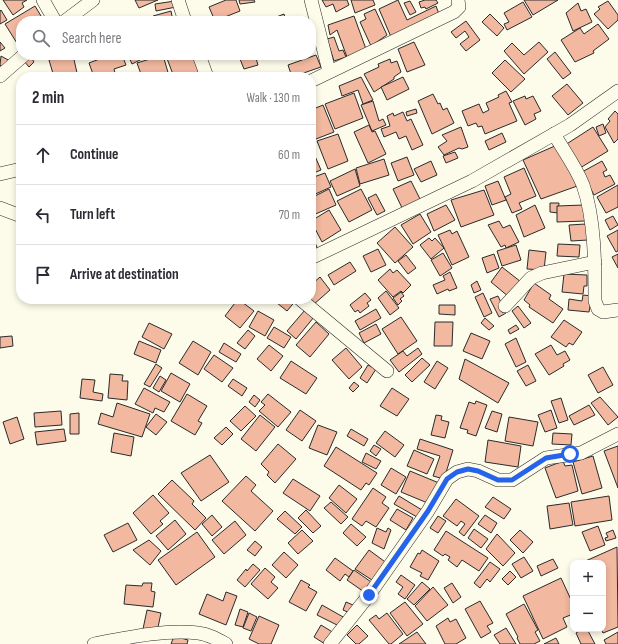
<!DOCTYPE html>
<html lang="en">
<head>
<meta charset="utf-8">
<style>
  :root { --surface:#fff; --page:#f7f7f7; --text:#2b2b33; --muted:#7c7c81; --line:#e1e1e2 }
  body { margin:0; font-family:"Sofia Sans Condensed",sans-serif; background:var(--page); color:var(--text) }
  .controls { position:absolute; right:12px; bottom:12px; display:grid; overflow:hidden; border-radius:8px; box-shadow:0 2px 6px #0003 }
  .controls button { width:36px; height:36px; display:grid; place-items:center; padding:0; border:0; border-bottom:1px solid var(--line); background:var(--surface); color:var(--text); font:20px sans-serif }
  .stop { position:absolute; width:12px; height:12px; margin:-9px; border:3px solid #2563eb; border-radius:50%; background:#fff }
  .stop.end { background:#2563eb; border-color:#fff; box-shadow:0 1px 4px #0008 }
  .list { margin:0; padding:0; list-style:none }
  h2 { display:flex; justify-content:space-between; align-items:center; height:52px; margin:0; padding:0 16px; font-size:17px }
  h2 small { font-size:13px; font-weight:400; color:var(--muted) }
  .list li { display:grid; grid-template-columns:26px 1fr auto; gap:12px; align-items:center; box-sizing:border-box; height:60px; padding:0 16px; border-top:1px solid var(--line) }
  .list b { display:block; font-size:15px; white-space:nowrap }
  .list em { font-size:13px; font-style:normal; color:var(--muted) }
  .icon { flex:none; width:22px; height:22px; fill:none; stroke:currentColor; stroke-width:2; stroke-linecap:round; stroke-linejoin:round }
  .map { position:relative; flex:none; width:618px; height:644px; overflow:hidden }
  .search { position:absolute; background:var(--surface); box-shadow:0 2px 6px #0003; left:16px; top:16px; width:300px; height:44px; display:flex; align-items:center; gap:10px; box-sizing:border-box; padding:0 14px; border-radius:16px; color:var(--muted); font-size:15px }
  .panel { position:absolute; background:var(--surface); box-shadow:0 2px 6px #0003; left:16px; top:72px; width:300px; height:232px; border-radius:16px }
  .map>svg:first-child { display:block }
  .building { fill:#f2b8a0; stroke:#2b2b2b }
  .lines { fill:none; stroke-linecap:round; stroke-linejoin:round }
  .minor-casing { stroke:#2b2b2b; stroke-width:14 }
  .minor { stroke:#fdfbea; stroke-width:13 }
  .route { stroke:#2563eb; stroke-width:5 }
</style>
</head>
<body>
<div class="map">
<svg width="618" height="644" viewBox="0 0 618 644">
  <rect width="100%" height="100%" fill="#fdfbea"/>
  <!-- building -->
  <g class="building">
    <path d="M3,0H27L22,3L24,7L13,15Z"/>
    <path d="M135,0H158L139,8Z"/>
    <path d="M226,0H236L240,11L215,21L209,7Z"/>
    <path d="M239,0H254L255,2L240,4Z"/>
    <path d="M322,0H347L349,5L336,12L333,4L326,7Z"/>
    <path d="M351,0H373L375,5L355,13Z"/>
    <path d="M398,0L407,20L436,6L439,14L391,37L379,9Z"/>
    <path d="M425,0H436L438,3L426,9L425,7L421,8L419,2Z"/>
    <path d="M524,0H558L533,15Z"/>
    <path d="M175,1L176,7L156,11L155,4Z"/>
    <path d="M410,1L416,12L410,15L404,3Z"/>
    <path d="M608,1L618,15V20L608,29L594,14L600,9L598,7Z"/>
    <path d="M523,2L532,17L507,30L504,24L509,22L504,13Z"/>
    <path d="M578,3L581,11L586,9L592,22L573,31L566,13Z"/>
    <path d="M35,6L44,21H21L20,48L5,24Z"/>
    <path d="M375,9L387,35L371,46L360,22L366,19L364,14Z"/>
    <path d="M1,10L7,20L0,24V11Z"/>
    <path d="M171,11L173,21H154L153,16Z"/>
    <path d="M284,14L286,21H266Z"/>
    <path d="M490,14L504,28L497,36L482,22Z"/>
    <path d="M354,16L366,49L347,57L337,30L330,35L328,25Z"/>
    <path d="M466,21L480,40L466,51L460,44L469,37L465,31L456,38L451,32Z"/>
    <path d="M598,24L609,39L593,51L594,53L575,62L561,40L580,28L584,34Z"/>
    <path d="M334,37L339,51L343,50L346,57L334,61L327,39Z"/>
    <path d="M0,42L5,48L0,51Z"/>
    <path d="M414,42L425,65L407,72L398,49Z"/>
    <path d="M539,42L548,52L524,74L504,51L512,43L524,55Z"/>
    <path d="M555,52L571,73L563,79L547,59Z"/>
    <path d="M67,55H73L77,73L64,77H54L49,60Z"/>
    <path d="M110,55H122L126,65L114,69L116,77H94L89,63Z"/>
    <path d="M128,55H150L132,64Z"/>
    <path d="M163,55L169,76L142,77L137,63Z"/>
    <path d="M169,55H195L203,77H174L166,56Z"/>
    <path d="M252,55H255L258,65L244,69L240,59Z"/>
    <path d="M316,55L321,67L292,77L288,65Z"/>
    <path d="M1,56L10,61L5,69L0,65Z"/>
    <path d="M30,56L34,62L29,67L24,61Z"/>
    <path d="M390,59L391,63L397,61L401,72L394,77V79L374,92L364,74L379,67L378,64Z"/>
    <path d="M505,60L525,79L511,92L492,73Z"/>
    <path d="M361,77L373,100L363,104L358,90L342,96L339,86Z"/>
    <path d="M403,77L409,89L387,100L381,87Z"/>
    <path d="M567,84L583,103L568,115L552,96Z"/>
    <path d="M506,91L512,102L509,103L517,121L485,134L482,126L478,127L476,123L468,126L462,111L479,104L483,113L489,110L486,103L499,97L498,95Z"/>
    <path d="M354,93L363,118L335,129L325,104Z"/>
    <path d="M433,94L438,104L440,103L443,110L447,108L454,123L432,134L418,101Z"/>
    <path d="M525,96L526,99L533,96L541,111L534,114L536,119L525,125L513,101Z"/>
    <path d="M373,101L379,121L383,119L386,125L372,131L361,105Z"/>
    <path d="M323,105L334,132L316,139L311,127V110Z"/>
    <path d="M416,109L417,113L407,116L406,112Z"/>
    <path d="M615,111L618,114V139L614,143L605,127L610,121L608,119Z"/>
    <path d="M403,112L407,121L411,119L423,145L412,150L406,136L399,139L396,132L384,137L381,129L390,126L387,116L393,113L394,116Z"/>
    <path d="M603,124L606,133L599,136L596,127Z"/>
    <path d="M369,125L372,132L375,131L386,154L368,163L354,132Z"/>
    <path d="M461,127L468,147L462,149L459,148L444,155L438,147L447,141L442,135Z"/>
    <path d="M593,127L608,151L580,168L565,145Z"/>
    <path d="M502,133L506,142L489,150L485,141Z"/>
    <path d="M338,134L348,161L328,169L317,141Z"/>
    <path d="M557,145L580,185L541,199L523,160Z"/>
    <path d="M311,147L321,170L311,174Z"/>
    <path d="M455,152L458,158L446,163L443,156Z"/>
    <path d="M407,157L414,175L398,181L391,163Z"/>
    <path d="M384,159L389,175L360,184L356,168Z"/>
    <path d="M431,161L437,175L421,182L414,169Z"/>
    <path d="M602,161L607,170L603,172L605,177L610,175L615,184L594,195L582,172Z"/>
    <path d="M524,168L536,196L519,203L522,209L512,213L505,197L511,194L504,177Z"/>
    <path d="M355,169L360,186L337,196L330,181Z"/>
    <path d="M325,173L331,187L311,196V178Z"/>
    <path d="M411,181L421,201L403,210L393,189Z"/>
    <path d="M498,181L506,200L492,205L485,186Z"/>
    <path d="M618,185V207L606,213L597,197Z"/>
    <path d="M329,189L336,205L311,216V198Z"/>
    <path d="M361,189L372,210L349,222L337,201Z"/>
    <path d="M484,190L494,215L461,227L451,200Z"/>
    <path d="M376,194L385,211L377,215L368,198Z"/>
    <path d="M550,203H559L558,213L550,212Z"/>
    <path d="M446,205L455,220L434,231L427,214Z"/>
    <path d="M535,205L545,228L524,237L516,215Z"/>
    <path d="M584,205L585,221L557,222V206Z"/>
    <path d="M329,210L341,230L322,242L311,221Z"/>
    <path d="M420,214L431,232L413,244L401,225Z"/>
    <path d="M613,216L618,225L610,230L605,220Z"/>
    <path d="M499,221L503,228L510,225L519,242L506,248L505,245L501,247L488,225Z"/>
    <path d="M586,224L588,240L571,241L569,225Z"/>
    <path d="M395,227L413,247L395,263L377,243Z"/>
    <path d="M450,230L452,234L457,231L469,257L452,265L438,235Z"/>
    <path d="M618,230V251L616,252L607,236Z"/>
    <path d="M313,238L319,252L311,255V239Z"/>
    <path d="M429,238L432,241L435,238L444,248L431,259L420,245Z"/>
    <path d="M558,244L580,245L579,257L557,256Z"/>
    <path d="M516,245L521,260L502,266L497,251Z"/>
    <path d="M378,249L386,265L371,272L363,256Z"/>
    <path d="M529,250L546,252L544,270L527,269Z"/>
    <path d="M443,253L452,268L440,276L431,260Z"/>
    <path d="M494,254L499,268L487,273L482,258Z"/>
    <path d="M618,254V268L612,257Z"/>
    <path d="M406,255L416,268L408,274L398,261Z"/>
    <path d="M350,262L356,271L334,285L328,275Z"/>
    <path d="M502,267L521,282L509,297L491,282Z"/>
    <path d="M390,269L393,273L397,270L411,285L403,293L401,291L393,297L378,280Z"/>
    <path d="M450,272L457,288L449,291L448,289L437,294L433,285L445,280L443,276Z"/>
    <path d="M564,274L587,275V286H584L583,294L562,292Z"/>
    <path d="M320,277L330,290L313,305L308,299H311V285Z"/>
    <path d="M477,281L481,290L474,293L471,285Z"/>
    <path d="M534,283L551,295L549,299L563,309L553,323L529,307L530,305L524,300Z"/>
    <path d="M386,291L399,308L390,315L378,298Z"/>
    <path d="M401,292L404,296L400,299L402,301L398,305L393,298Z"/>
    <path d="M365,293L371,300L367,303L369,306L360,313L358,310L355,312L350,305Z"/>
    <path d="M483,293L492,313L484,317L475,297Z"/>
    <path d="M583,295L592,296L589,312L568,310L569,299L582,301Z"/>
    <path d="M498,296L506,313L499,317L490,299Z"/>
    <path d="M238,299L254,311L240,328L225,316Z"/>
    <path d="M272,299H297L287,311Z"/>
    <path d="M439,305H455V315L439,314Z"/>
    <path d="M518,306L531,323L524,328L512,311Z"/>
    <path d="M376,309L381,318L360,330L355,321Z"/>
    <path d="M305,310L314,317L296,339L287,331Z"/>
    <path d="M258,311L274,320L265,336L249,327Z"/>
    <path d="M401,317L417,341L398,354L382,329Z"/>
    <path d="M485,318L494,326L489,330L481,323Z"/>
    <path d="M564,320L582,332L573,345L569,343L566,347L551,337Z"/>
    <path d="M316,322L329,334L310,357L296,345Z"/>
    <path d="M435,322H453L452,346H434Z"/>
    <path d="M149,323L172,334L164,349L142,337Z"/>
    <path d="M376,324L381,334L364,343L359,333Z"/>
    <path d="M516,325L519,329L510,334L508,330Z"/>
    <path d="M274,327L291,337L284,348L267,338Z"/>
    <path d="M248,330L255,336L245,349L237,343Z"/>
    <path d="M471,333L490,341L482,359L463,351Z"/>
    <path d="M12,336L13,346L0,348V337Z"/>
    <path d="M516,338L526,362L516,367L505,344Z"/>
    <path d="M139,341L161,350L156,363L134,354Z"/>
    <path d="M193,341L211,352L198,375L179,363Z"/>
    <path d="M224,343L241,354L236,362L219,352Z"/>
    <path d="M269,345L283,356L271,371L257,359Z"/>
    <path d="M551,345L557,355L565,351L570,360L563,364L564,366L549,375L535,354Z"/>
    <path d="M346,348L362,367L349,379L332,360Z"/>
    <path d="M418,348L422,354L399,372L390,360L403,351L407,356Z"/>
    <path d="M214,355L233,368L222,382L204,369Z"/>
    <path d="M422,358L430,365L412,382L405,375Z"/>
    <path d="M465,359L509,383L498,403L459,379Z"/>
    <path d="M291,361L317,378L306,394L280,378Z"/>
    <path d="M437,361L448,368L435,389L424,382Z"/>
    <path d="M156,364L162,368L150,387L144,384Z"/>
    <path d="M368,365L376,369L367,383L360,378Z"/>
    <path d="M528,365L536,381L526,386L517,371Z"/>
    <path d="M603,367L613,385L598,393L588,375Z"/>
    <path d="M171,373L190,384L180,402L161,391Z"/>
    <path d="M110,374L123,375L122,381H128L127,400L108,398Z"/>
    <path d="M160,376L166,380L159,392L153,388Z"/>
    <path d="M82,379L95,380L93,392L103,394L102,401L80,398Z"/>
    <path d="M233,379L247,388L242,396L228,386Z"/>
    <path d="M354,382L359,386L353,392L349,388Z"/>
    <path d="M144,388L170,402L164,412L155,408L153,413L135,404Z"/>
    <path d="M392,388L409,399L397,416L380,406Z"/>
    <path d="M187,394L207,406L198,421L202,423L195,435L171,421Z"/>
    <path d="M268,394L291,412L278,427L259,411L265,405L261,402Z"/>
    <path d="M254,395L260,400L255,407L249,402Z"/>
    <path d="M600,397L618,417L608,425L591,403Z"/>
    <path d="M561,398L568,420L559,423L551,401Z"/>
    <path d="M476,401L487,405L476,436L467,433L468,430L460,428L469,402L475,404Z"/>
    <path d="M117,403L150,414L142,437L98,424L101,413L113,417Z"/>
    <path d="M589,405L595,415L574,425L569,416Z"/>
    <path d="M245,406L256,416L241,431L230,421Z"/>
    <path d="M300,410L316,421L302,441L286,430Z"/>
    <path d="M551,410L557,428L545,432L538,415Z"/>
    <path d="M61,411L62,425L35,427L34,413Z"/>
    <path d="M492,411L502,414L497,432L485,428Z"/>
    <path d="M79,413V434H70V414Z"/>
    <path d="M156,414L167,422L156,435L146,427Z"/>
    <path d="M260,415L275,427L256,451L241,439Z"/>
    <path d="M436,415L442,416L441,420L449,422L445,438L431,435Z"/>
    <path d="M17,417L24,439L10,444L3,422Z"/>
    <path d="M509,417L538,422L533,446L505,441Z"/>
    <path d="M318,425L337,432L327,455L309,448Z"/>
    <path d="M226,427L233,434L222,445L214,438Z"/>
    <path d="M64,429L66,441L37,445L35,432Z"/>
    <path d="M351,429L368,439L364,446L347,436Z"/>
    <path d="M385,431L404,445L395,457L376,443Z"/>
    <path d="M114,433L134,437L131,456L111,452Z"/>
    <path d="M553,433L572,434L571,445L552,444Z"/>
    <path d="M420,439L453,450L444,479L433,476L440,456L417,449Z"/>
    <path d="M488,440L521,446L518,467L485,462Z"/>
    <path d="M278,444L296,459L275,483L267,475L269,472L261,464Z"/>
    <path d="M374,445L381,449L376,456L370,451Z"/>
    <path d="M618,446V488L604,451Z"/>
    <path d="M336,447L377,473L369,485L366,483L361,490L324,466Z"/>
    <path d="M414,450L434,459L427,474L407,466Z"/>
    <path d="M366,453L381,461L376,469L362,462Z"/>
    <path d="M210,455L229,482L201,501L181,473Z"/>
    <path d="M593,456L602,488L582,494L573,462Z"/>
    <path d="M563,461L565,466L572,465L578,491L556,498L545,468Z"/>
    <path d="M391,468L406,477L396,494L381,485Z"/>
    <path d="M410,471L439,483L430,504L401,492Z"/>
    <path d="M246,476L256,485L251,491L273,511L255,531L222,501Z"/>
    <path d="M293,479L320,496L310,511L283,493Z"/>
    <path d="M172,480L194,501L192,504L206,518L195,530L158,494Z"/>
    <path d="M339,485L357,499L346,513L329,498Z"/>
    <path d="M373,488L386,497L382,503L389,508L376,527L366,521L362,526L352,519Z"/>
    <path d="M153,495L169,513L160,521L163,524L151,534L133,513Z"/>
    <path d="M399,496L422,510L417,517L394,504Z"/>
    <path d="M609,496L612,520L575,526L571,502Z"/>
    <path d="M493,497L511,509L504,519L485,507Z"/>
    <path d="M456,499L479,516L464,536L459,532L465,524L461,521L457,526L443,516Z"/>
    <path d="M331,502L348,517L341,524L324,508Z"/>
    <path d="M569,503L573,525L550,529L547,506Z"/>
    <path d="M397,509L413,518L406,530L390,520Z"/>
    <path d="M306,510L321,526L313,533L298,518Z"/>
    <path d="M285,511L302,527L295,534L277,519Z"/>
    <path d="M212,515L222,527L212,536L202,524Z"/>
    <path d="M485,515L497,523L491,533L478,524Z"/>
    <path d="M438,516L446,521L438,533L430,528Z"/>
    <path d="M175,520L186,534L168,550L156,536Z"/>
    <path d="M235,521L246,535L224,554L212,540Z"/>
    <path d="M128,523L137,540L113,552L104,535Z"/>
    <path d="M351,524L366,537L357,546L343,533Z"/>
    <path d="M598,526L605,545L590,551L582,532Z"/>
    <path d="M377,528L386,532L388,528L391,530L384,549L372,543Z"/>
    <path d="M474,529L488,539L481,548L468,538Z"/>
    <path d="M302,530L313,541L298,554L288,543Z"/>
    <path d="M520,530L533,542L523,553L510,540Z"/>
    <path d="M613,530L616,538L606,541L605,538L608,537L606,533Z"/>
    <path d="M446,531L488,558L479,571L462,560L457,567L448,560L450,557L445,554L443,556L434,550Z"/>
    <path d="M197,532L215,557L176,585L158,560Z"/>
    <path d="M497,534L515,553L503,566L486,549Z"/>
    <path d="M149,540L161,551L150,565L133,550Z"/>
    <path d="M255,541L262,547L255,556L247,550Z"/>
    <path d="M617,547L618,627L603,633L601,629H603V563H581Z"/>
    <path d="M369,550L388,564L375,582L355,569Z"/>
    <path d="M422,550L439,561L428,580L420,576L422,573L410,567L418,553L420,554Z"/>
    <path d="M284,552L298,565L286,578L272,565Z"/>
    <path d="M524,557L533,571L521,578L512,564Z"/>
    <path d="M335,558L353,571L349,577L345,574L340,581L326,570Z"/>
    <path d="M553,559L558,568L541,576L537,566Z"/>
    <path d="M490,562L500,569L490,582L487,579L480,588L474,583Z"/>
    <path d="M253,564L260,570L245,587L237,580L246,569L247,571Z"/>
    <path d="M265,568L275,577L271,582L278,588L268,599L251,584Z"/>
    <path d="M354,570L374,584L367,594L347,580Z"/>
    <path d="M510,571L516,577L508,585L502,579Z"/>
    <path d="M401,575L415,585L405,599L398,594L403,587L396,582Z"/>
    <path d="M561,578L573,604V614L563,618L567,627L543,639L523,596Z"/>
    <path d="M301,580L310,585L308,587L317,592L306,611L289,602Z"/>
    <path d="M422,582L430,589L414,605L407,599Z"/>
    <path d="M143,583H152L151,591L155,592L153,607L124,604L126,585L142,586Z"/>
    <path d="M452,583L461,597L453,603L444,588Z"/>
    <path d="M433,587L448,605L427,621L415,606Z"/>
    <path d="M226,592L237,596L226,625L199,614L207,594L223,601Z"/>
    <path d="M480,601L493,623L487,626L491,632L481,638L465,609Z"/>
    <path d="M346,602L353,605L350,613L343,610Z"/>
    <path d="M405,602L423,624L407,636L390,613Z"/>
    <path d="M524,604L538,630L535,632L540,641L534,644H520L517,638L518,637L506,614Z"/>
    <path d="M322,605L345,618L341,627L317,615Z"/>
    <path d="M240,609L248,612L243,627L235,625Z"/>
    <path d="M147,610L161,613L157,632L143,629Z"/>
    <path d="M249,613L257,617L251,631L243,628Z"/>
    <path d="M387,613L403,634L391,644H389L369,620L376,615L379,619Z"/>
    <path d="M259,616L279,625L271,644H259L249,639Z"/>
    <path d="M448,618L450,622L456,619L466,638L456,644H445L436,626Z"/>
    <path d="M321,625L334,633L325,644L314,637Z"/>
    <path d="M357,625L368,636L359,644H356L347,635Z"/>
    <path d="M506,628L516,644H500L494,635Z"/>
    <path d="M583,629H587L595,644H581L576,633Z"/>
    <path d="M417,632L426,644H399Z"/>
    <path d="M618,632V644H606L604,640Z"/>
    <path d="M174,636L188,640L187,644H171Z"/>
    <path d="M556,638L559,644H544Z"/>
  </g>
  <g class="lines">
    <defs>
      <g id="minor">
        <path d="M43,0L55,21"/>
        <path d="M178,0L185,21"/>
        <path d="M311,0L329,71"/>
        <path d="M65,21L93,0"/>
        <path d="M199,55L207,77"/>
        <path d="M0,76L24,55"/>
        <path d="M311,81L454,12L459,7L458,0"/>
        <path d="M554,134C564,151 576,167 583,185C595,219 595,265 595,301L598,309L603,312L618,310"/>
        <path d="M0,174L21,169"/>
        <path d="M0,208L21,216"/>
        <path d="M311,258L472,181L570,125L618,91"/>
        <path d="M300,299L387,371"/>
        <path d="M505,306L531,278L542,273L595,262"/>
        <path d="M94,644C125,638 166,629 198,633C208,634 217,639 226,644"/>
        <path d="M330,644L369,595L428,511L447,479L457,472L468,469L478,471L498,480H512L546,458L581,453L618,434"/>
      </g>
    </defs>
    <!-- minor casing -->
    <use href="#minor" class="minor-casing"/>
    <!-- minor -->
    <use href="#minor" class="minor"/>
  </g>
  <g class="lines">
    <!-- route -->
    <path class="route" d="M369,595L428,511L447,479L457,472L468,469L478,471L498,480H512L546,458L570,454"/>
  </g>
</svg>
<div class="controls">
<button>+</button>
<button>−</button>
</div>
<div class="stop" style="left:570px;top:454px"></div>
<div class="stop end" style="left:369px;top:595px"></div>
<div class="search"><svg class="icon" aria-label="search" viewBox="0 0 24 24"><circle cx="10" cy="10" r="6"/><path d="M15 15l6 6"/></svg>Search here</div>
<section class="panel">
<h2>2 min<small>Walk · 130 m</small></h2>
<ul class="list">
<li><svg class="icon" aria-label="ahead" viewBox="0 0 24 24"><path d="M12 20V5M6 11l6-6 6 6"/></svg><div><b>Continue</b></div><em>60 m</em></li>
<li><svg class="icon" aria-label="left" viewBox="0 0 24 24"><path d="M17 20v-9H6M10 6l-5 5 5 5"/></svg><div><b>Turn left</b></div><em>70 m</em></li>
<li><svg class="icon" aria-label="arrive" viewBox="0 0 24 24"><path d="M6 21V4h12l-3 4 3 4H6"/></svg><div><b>Arrive at destination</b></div></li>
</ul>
</section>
</div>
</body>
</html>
